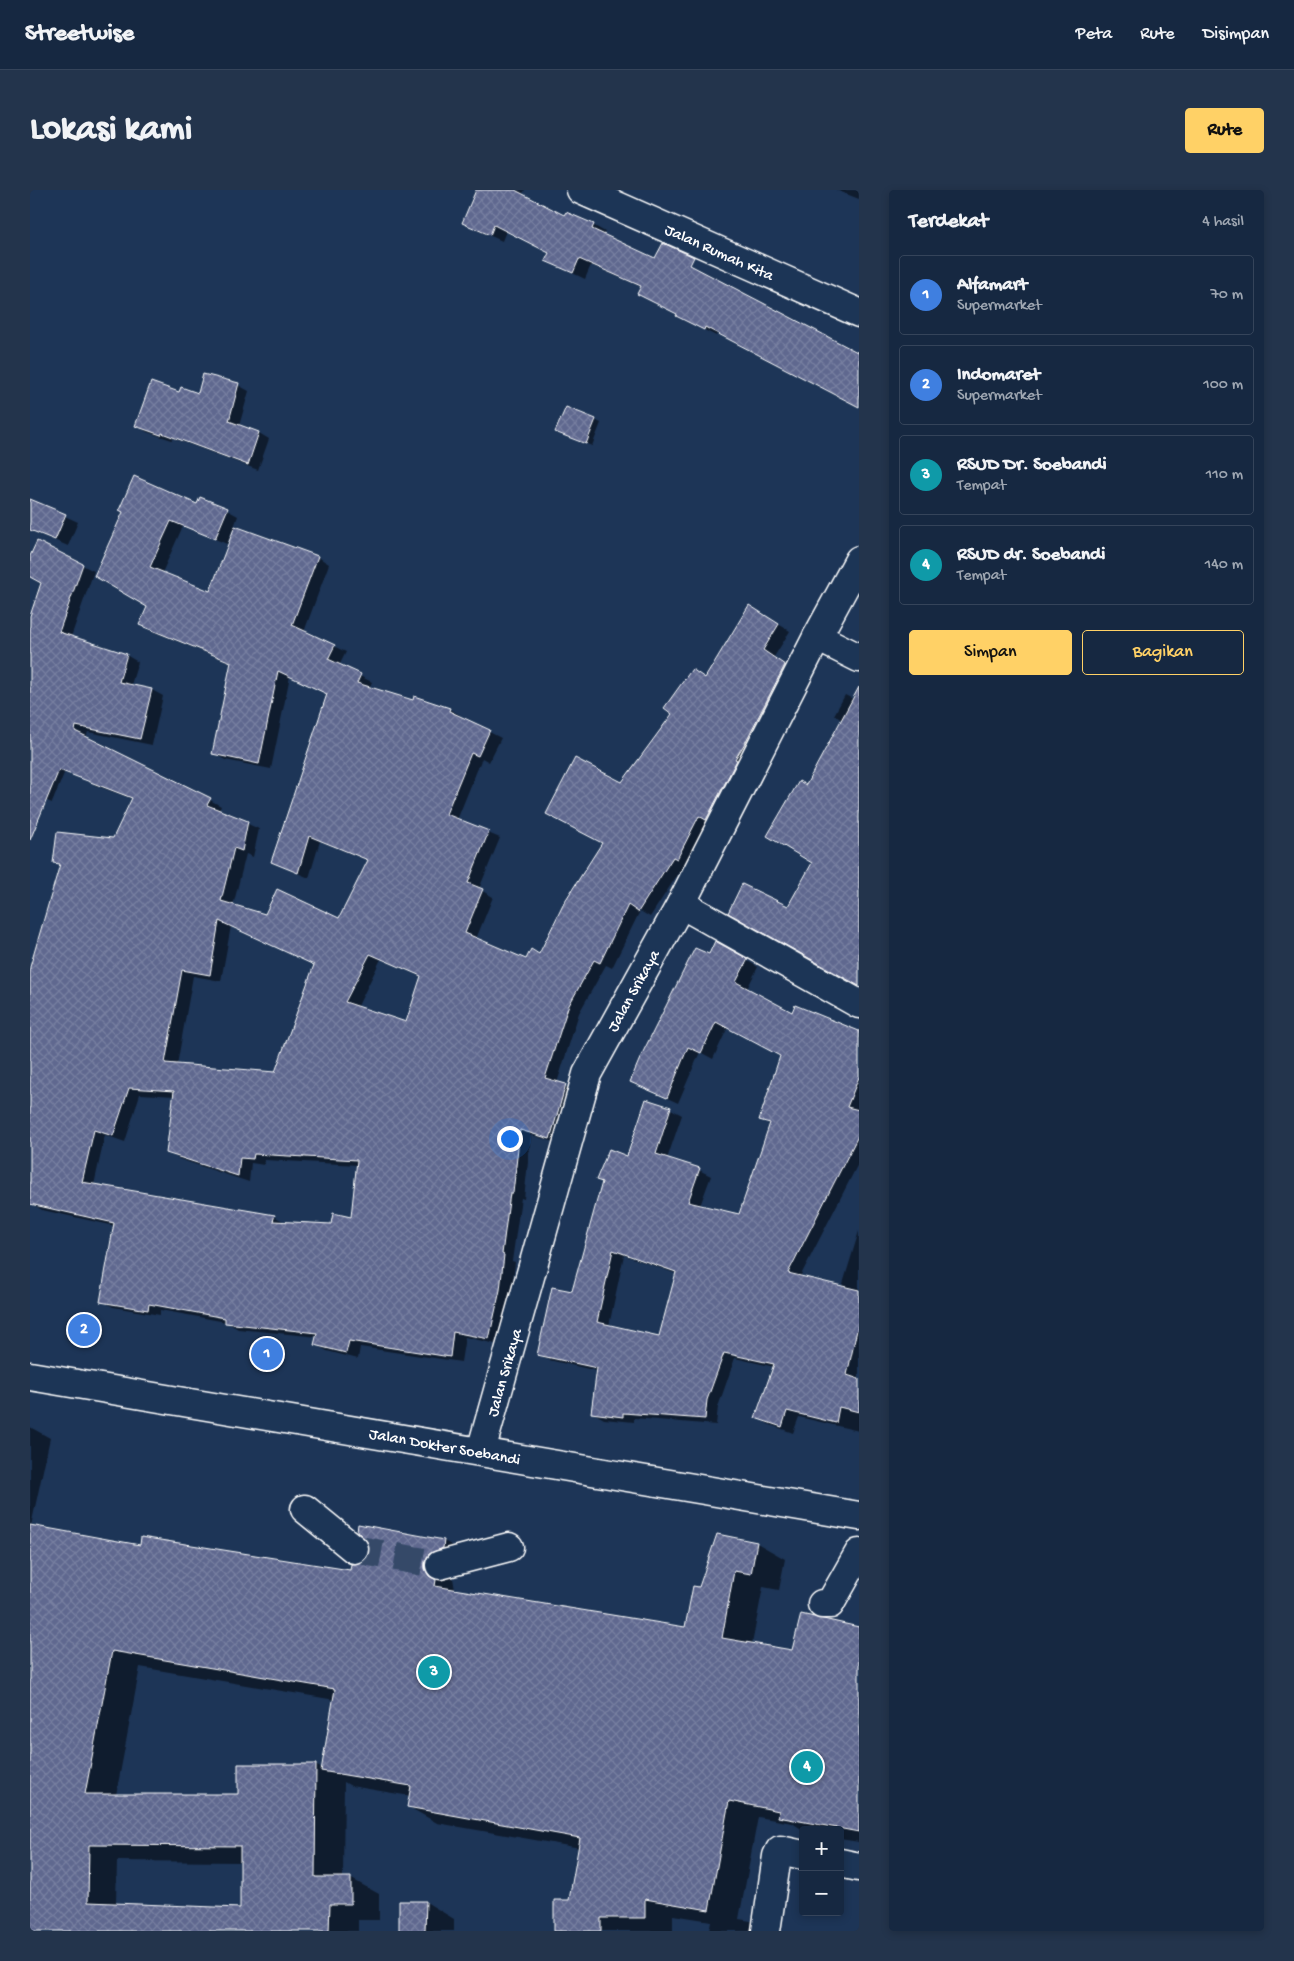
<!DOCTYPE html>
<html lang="id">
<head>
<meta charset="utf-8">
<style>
  :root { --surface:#162841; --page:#23344c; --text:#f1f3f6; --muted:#9ea6b1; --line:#35445a; --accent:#ffd166 }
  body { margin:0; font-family:"Gochi Hand",sans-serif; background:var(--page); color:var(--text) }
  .controls { position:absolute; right:15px; bottom:15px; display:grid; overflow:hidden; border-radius:5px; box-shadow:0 2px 8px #0003 }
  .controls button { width:45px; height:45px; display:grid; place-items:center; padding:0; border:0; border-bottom:1px solid var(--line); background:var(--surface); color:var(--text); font:25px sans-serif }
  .you { position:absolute; left:479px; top:948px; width:18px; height:18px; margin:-12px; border:4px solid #fff; border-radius:50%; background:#1a73e8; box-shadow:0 0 0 8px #1a73e833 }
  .badge { display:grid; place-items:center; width:32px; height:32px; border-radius:50%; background:var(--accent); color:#fff; font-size:16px; font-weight:700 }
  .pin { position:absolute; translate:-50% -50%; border:2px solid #fff; box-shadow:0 1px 5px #0006 }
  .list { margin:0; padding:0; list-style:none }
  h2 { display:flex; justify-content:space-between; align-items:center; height:65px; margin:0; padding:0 20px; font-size:21px }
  h2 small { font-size:16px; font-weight:400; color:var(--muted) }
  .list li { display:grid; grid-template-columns:32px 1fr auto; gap:15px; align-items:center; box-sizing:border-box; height:80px; margin:0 10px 10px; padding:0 10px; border:1px solid var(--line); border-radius:5px }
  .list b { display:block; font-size:19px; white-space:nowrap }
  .list p { margin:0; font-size:16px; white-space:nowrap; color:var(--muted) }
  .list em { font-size:16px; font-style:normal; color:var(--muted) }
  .actions { display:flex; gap:10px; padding:15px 20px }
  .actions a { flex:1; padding:11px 0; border:1px solid var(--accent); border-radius:5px; text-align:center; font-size:18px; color:var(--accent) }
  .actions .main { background:var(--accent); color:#111 }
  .map { position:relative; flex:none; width:829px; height:1741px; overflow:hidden; border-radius:5px }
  header { display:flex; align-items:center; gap:30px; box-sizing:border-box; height:70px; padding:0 25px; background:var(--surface); border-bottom:1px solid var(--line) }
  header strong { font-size:24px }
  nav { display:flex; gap:28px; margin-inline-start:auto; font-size:18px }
  .intro { display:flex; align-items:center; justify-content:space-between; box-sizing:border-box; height:120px; padding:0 30px }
  h1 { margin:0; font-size:35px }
  .button { padding:12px 22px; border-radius:5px; background:var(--accent); color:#111; font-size:18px; font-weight:700 }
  main { display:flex; gap:30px; padding:0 30px }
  aside { flex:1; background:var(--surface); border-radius:5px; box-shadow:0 2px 8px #0003 }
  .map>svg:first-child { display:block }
  .shadow { fill:#0007; fill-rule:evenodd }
  .building { fill:url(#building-cross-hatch); stroke:#fff; fill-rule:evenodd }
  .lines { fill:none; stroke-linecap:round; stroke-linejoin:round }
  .minor-tunnel { stroke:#344968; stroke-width:28; stroke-dasharray:28 14; stroke-linecap:butt }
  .minor-casing { stroke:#fff; stroke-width:31 }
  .major-casing { stroke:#fff; stroke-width:31 }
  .minor { stroke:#1d3557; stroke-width:28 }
  .major { stroke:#1d3557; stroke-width:28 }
  .labels { text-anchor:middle; stroke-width:4; stroke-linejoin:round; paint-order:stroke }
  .street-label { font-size:16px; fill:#fff; stroke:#1d3557 }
</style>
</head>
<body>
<header>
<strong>Streetwise</strong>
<nav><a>Peta</a><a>Rute</a><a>Disimpan</a></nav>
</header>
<div class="intro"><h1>Lokasi kami</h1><a class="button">Rute</a></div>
<main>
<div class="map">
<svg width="829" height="1741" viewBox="0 0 829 1741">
  <defs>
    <pattern id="building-cross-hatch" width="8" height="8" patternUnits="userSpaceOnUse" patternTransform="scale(1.25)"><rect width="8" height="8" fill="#5f688f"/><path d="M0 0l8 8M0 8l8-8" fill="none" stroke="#777fa0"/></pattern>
  </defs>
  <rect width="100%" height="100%" fill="#1d3557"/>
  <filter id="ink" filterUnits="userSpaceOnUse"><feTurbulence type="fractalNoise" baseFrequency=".02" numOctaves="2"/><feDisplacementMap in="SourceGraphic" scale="10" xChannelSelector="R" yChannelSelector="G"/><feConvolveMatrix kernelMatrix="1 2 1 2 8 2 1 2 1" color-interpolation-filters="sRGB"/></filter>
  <g filter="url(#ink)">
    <!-- shadow -->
    <g class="shadow">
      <path d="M448,0H495L492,5L535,27L563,35L575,42L573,46L829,165V217L687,143L686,146L659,132L612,97L561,75L555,89L517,71L520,63L476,41L472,51L445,39L433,32Z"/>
      <path d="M806,0H829V9Z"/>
      <path d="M208,195L219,201L209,236L229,243L239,249L228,280L143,248L142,250L117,242L107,236L149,204L169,205Z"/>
      <path d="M565,230L571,233L562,256L533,245Z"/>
      <path d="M0,310L48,332L38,356L0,340Z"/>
      <path d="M167,316L197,320L208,326L204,337L288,367L299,374L274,442L316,462L309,476L342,492L339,498L384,511L419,519L430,525V527L471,548L459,572L452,568L427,630L470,648L449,699L463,707L446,749L496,771L510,765L573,653L593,593L676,489L719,417L760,441L744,467L766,482L658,674L655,673L620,727L610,721L582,778L576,775L549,823L527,893L547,902L531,954L501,945L494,1009L491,1008L482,1071L485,1072L481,1107L470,1155L435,1147L431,1172L330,1157L328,1169L297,1161L286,1155L288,1147L208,1139L196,1132L130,1120V1125L83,1117L72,1111L85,1036L12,1020L1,1013L0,775L7,757L83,649L103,609L67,596L56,589L67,553L180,610L191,616L189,621L229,639L223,667L216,664L203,716L235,726L309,730L339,671L290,651L279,688L242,672L298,504L260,486L241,579L195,570L183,563L202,473L122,441L111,435L119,417L95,322ZM153,336L197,354L203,339L205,340L180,403L132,383ZM201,736L285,775L246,884L147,875L163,786L191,791ZM351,769L392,787L376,834L327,818ZM110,904L145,906L138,962L149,969L219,992L221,973L234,975L235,970L328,975L322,1029L302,1035L256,1033L244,1026L64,995L75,945L95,952Z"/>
      <path d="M0,369L52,375L64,381L41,447L96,465L108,472L101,495L122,500L133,506L122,555L58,542L50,567L42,564L22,613L0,604V429L12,393L0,387Z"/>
      <path d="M815,505L829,512V795L758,717L784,672L777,596L812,530L804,525Z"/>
      <path d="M686,753L728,777L717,799L763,823L829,842V972L770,1087L812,1097L829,1041V1241L769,1227L763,1243L738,1234L727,1227L744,1177L705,1168L688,1217L686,1235L604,1228V1232L574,1229L562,1222L567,1181L519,1170L508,1164L543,1103L573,993L568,990L597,968L617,911L641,919L652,925L637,969L669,980L681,986L670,1016L709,1025L741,935L731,929L752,866L698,837L683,869L670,862L648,913L602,892L679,766ZM594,1065L647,1084L630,1148L579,1136Z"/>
      <path d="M0,1237L20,1248L1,1336L111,1356L321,1381L337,1370L341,1362L340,1352L329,1335L414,1351L442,1367L428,1380L423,1388L425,1400L656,1438L669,1398L727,1353L755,1369L749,1400L733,1397L722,1454L763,1462L829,1438V1652L810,1649V1640H773L762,1633L728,1627L709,1729L721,1731L739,1741H679L681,1731L643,1725V1741H526L540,1712L550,1658L407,1633L379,1617L380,1606L321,1596L314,1592L313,1688H320L349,1704V1730H328V1741H0ZM110,1477L305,1510L293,1579L285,1575L209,1605H86ZM87,1671L211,1672V1719L86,1714Z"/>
      <path d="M396,1712L424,1729V1741H370Z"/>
    </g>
    <!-- building -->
    <g class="building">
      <path d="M446,0H485L534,25L536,22L564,34L562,39L625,68L633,53L664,67L660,75L829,163V217L675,137L674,140L646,126L647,124L607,104L611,96L549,69L543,83L515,71L519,63L464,35L460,45L432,33Z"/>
      <path d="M173,184L209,193L199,231L229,242L218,275L132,243L131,245L105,236L121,192L149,202L151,197L168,203Z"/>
      <path d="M536,217L566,229L556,254L525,242Z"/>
      <path d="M104,286L167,314L170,307L198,318L185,349L141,331L120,377L180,401L205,336L288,366L262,435L305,455L298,469L331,484L327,493L383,510L384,506L420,518L419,521L460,540L448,566L441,563L416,624L459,641L438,693L453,699L435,743L496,769L501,759L509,764L535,711L572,653L516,624L545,568L592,592L642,524L634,518L662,479L675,488L719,415L749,434L733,460L755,475L715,553L705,569L707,570L676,630L669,626L647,669L643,667L608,722L598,715L570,773L564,770L538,817L515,888L536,894L520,949L490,940L483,1003H480L472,1064L474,1065L470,1100L459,1149L423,1142L420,1167L319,1151L316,1163L284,1155L287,1143L195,1133V1128L119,1114L118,1120L70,1112L84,1033L0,1014V777L30,674L23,673L27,642L83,648L102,608L29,580L0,650V426L11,393L0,387V366L7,351L53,374L29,442L97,464L89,492L122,499L110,549L46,536L45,541L181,608L177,615L218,631L212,661L204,658L191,711L235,724L247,699L309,728L338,670L279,646L268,683L241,672L297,504L248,481L229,574L182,564L201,472L109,435L117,417L64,386L93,322L89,320ZM189,731L284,775L245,882L135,873L152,780L180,785ZM340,764L391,786L376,832L315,812ZM99,898L144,901L136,963L208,986L210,968L223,969L224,964L327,970L321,1027L303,1023L301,1034L243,1031L245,1025L52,992L64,940L83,946Z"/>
      <path d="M0,309L36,324L25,350L0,340Z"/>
      <path d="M829,497V796L698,723L712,694L758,716L782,673L737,646L769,591L776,595Z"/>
      <path d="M685,751L718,769L706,792L762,822L765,815L829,841V887L817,917L829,920V944L758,1083L829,1100V1131L817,1185L829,1189V1222L809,1217L806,1233L757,1221L752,1237L725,1228L744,1174L694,1163L677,1210L675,1229L593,1223V1227L561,1223L567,1178L507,1165L522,1097L542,1101L572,992L566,990L579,959L597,966L616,909L641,917L626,964L670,978L658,1012L709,1024L740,933L729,930L750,866L686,832L671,863L658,857L637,908L600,892L611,866L665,758L679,764ZM583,1060L646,1082L629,1146L567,1132Z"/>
      <path d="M328,1334L414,1350L413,1358L399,1364L395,1371V1379L399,1386L406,1390L405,1396L655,1437L663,1396L669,1397L687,1344L727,1352L721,1384L704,1381L692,1448L762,1460L771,1424L829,1437V1642L748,1627L749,1621L699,1611L679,1720L615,1709V1728H571V1741H524V1710H539L550,1648L377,1617L381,1596L291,1581L305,1499L82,1461L55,1604H208V1574H286L285,1687H321V1714H300L299,1741H0V1335L110,1355L111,1347L320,1380L321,1374L330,1373L336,1369L339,1362L338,1353L327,1341ZM59,1655L210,1656V1718L58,1712Z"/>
      <path d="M369,1711H396L395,1741H369Z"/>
    </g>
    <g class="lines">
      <!-- minor-tunnel -->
      <path class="minor-tunnel" d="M324,1359L410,1375"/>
      <defs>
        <g id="minor">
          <path d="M551,0L829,123"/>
          <path d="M787,447L829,468"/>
          <path d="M651,714L829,814"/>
          <path d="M451,1261L557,884L651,714L787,447L829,370"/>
          <path d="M275,1319L324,1359"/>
          <path d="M410,1375L479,1357"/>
          <path d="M792,1414H800L829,1363"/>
          <path d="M810,1673L829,1677"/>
          <path d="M736,1741L747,1666L750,1660L773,1665"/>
        </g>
        <path id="major" d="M0,1186L829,1326"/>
      </defs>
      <!-- minor casing -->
      <use href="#minor" class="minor-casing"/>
      <!-- major casing -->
      <use href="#major" class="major-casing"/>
      <!-- minor -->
      <use href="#minor" class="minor"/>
      <!-- major -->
      <use href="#major" class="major"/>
    </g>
  </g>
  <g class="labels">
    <!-- street labels -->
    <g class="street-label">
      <text transform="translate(690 61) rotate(24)" y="6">Jalan Rumah Kita</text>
      <text transform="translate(602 800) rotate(-61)" y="6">Jalan Srikaya</text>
      <text transform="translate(473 1182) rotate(-74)" y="6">Jalan Srikaya</text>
      <text transform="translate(415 1255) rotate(10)" y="6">Jalan Dokter Soebandi</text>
    </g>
  </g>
</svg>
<div class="controls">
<button>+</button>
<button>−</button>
</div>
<div class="you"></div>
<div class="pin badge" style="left:237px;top:1164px;background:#3f7fe0">1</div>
<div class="pin badge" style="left:54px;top:1140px;background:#3f7fe0">2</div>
<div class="pin badge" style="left:404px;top:1482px;background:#0f9aa8">3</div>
<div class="pin badge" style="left:777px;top:1577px;background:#0f9aa8">4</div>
</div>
<aside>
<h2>Terdekat<small>4 hasil</small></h2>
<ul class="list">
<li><span class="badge" style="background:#3f7fe0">1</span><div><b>Alfamart</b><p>Supermarket</p></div><em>70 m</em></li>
<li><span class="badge" style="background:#3f7fe0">2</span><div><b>Indomaret</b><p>Supermarket</p></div><em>100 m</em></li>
<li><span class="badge" style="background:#0f9aa8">3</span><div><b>RSUD Dr. Soebandi</b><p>Tempat</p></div><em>110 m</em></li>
<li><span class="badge" style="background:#0f9aa8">4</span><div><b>RSUD dr. Soebandi</b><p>Tempat</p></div><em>140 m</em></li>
</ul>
<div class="actions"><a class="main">Simpan</a><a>Bagikan</a></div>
</aside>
</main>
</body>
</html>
